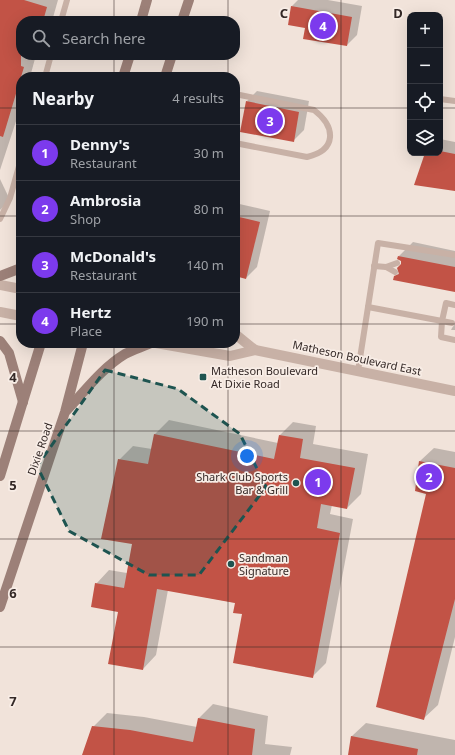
<!DOCTYPE html>
<html lang="en">
<head>
<meta charset="utf-8">
<style>
  :root { --surface:#171b24; --page:#20242c; --text:#f1f3f6; --muted:#9ea1a6; --line:#363941; --accent:#7c3aed }
  body { margin:0; font-family:"Noto Sans",sans-serif; background:var(--page); color:var(--text) }
  .controls { position:absolute; right:12px; top:12px; display:grid; overflow:hidden; border-radius:8px; box-shadow:0 4px 16px #0002 }
  .controls button { width:36px; height:36px; display:grid; place-items:center; padding:0; border:0; border-bottom:1px solid var(--line); background:var(--surface); color:var(--text); font:20px sans-serif }
  .you { position:absolute; left:247px; top:456px; width:14px; height:14px; margin:-10px; border:3px solid #fff; border-radius:50%; background:#1a73e8; box-shadow:0 0 0 6px #1a73e833 }
  .badge { display:grid; place-items:center; width:26px; height:26px; border-radius:50%; background:var(--accent); color:#fff; font-size:13px; font-weight:700 }
  .pin { position:absolute; translate:-50% -50%; border:2px solid #fff; box-shadow:0 1px 4px #0006 }
  .list { margin:0; padding:0; list-style:none }
  h2 { display:flex; justify-content:space-between; align-items:center; height:52px; margin:0; padding:0 16px; font-size:17px }
  h2 small { font-size:13px; font-weight:400; color:var(--muted) }
  .list li { display:grid; grid-template-columns:26px 1fr auto; gap:12px; align-items:center; box-sizing:border-box; height:56px; padding:0 16px; border-top:1px solid var(--line) }
  .list b { display:block; font-size:15px; white-space:nowrap }
  .list p { margin:0; font-size:13px; white-space:nowrap; color:var(--muted) }
  .list em { font-size:13px; font-style:normal; color:var(--muted) }
  .icon { flex:none; width:22px; height:22px; fill:none; stroke:currentColor; stroke-width:2; stroke-linecap:round; stroke-linejoin:round }
  .map { position:relative; flex:none; width:455px; height:755px; overflow:hidden }
  .search { position:absolute; background:var(--surface); box-shadow:0 4px 16px #0002; left:16px; top:16px; width:224px; height:44px; display:flex; align-items:center; gap:10px; box-sizing:border-box; padding:0 14px; border-radius:16px; color:var(--muted); font-size:15px }
  .panel { position:absolute; background:var(--surface); box-shadow:0 4px 16px #0002; left:16px; top:72px; width:224px; height:276px; border-radius:16px }
  .map>svg:first-child { display:block }
  .shadow { fill:#0003 }
  .building { fill:#c25346 }
  .lines { fill:none; stroke-linecap:round; stroke-linejoin:round }
  .service { stroke:#c8b1a6; stroke-width:6 }
  .tertiary { stroke:#c8b1a6; stroke-width:10 }
  .secondary { stroke:#9c8078; stroke-width:10 }
  .marked { fill:#1e5450; fill-opacity:0.2; stroke:#1e5450; stroke-width:3; stroke-dasharray:8 5; stroke-linejoin:round }
  .grid { fill:none; stroke:#342927; stroke-width:1; stroke-opacity:0.55 }
  .poi-dot { fill:#1e5450; stroke:#f8ede6; stroke-width:1.5 }
  .labels { text-anchor:middle; stroke-width:3.5; stroke-linejoin:round; paint-order:stroke }
  .street-label { font-size:11px; fill:#342927; stroke:#f8ede6 }
  .poi-label { font-size:11px; fill:#342927; stroke:#f8ede6; text-anchor:start }
  .grid-label { font-size:13px; text-anchor:middle; font-weight:bold; fill:#342927; stroke:#f8ede6; stroke-width:3.5; stroke-linejoin:round; paint-order:stroke }
</style>
</head>
<body>
<div class="map">
<svg width="455" height="755" viewBox="0 0 455 755">
  <rect width="100%" height="100%" fill="#f1e3da"/>
  <!-- shadow -->
  <g class="shadow">
    <path d="M0,0H58L52,21H21V55H36L30,77H21V106L0,170Z"/>
    <path d="M298,0H328L362,6L357,35L347,45L306,27L292,6Z"/>
    <path d="M257,91L309,101L304,130L293,141L247,101Z"/>
    <path d="M440,139L455,142V190L426,153H440Z"/>
    <path d="M0,179L10,200L0,210Z"/>
    <path d="M235,203L270,211L257,267L246,278L235,275Z"/>
    <path d="M413,242L455,251V291L395,277L400,272L402,264L399,256Z"/>
    <path d="M455,324V330H451L452,328Z"/>
    <path d="M169,420L278,443L280,435L293,422L316,426L313,444L368,454L361,494L347,508L332,505L330,514L353,519L326,663L313,676L243,614L236,603L168,590L156,655L143,669L119,611L96,584L109,570L127,573L133,543L119,460L133,446L152,449L155,434Z"/>
    <path d="M434,448L455,452V637L438,705L424,718L427,494L420,461Z"/>
    <path d="M213,704L268,716L265,744L292,747L290,755H83L93,727L107,713L144,717L197,727L199,718Z"/>
    <path d="M366,723L455,740V755H349L352,736Z"/>
  </g>
  <!-- building -->
  <g class="building">
    <path d="M0,0H24L47,7L43,21H21V66L24,67L3,137L0,136Z"/>
    <path d="M291,6L352,17L347,46L303,39L305,28L288,25Z"/>
    <path d="M246,101L299,112L294,142L240,132Z"/>
    <path d="M440,151L455,154V191L414,185L425,153H440Z"/>
    <path d="M235,216L260,222L246,279L235,276Z"/>
    <path d="M398,256L455,267V292L393,280L394,276L399,274L397,268L401,264V261L397,259Z"/>
    <path d="M154,434L274,459L279,435L303,439L300,458L355,468L347,509L321,504L317,528L340,533L313,678L233,663L242,614L233,613L235,603L157,589L143,670L108,664L118,612L91,607L95,583L124,588L132,544L101,539L118,459L148,464Z"/>
    <path d="M419,461L455,468V599L424,720L376,707L426,494L415,491Z"/>
    <path d="M198,718L255,729L252,755H82L92,726L130,730L193,742Z"/>
    <path d="M351,736L418,749L417,755H348Z"/>
  </g>
  <g class="lines">
    <!-- service -->
    <g class="service">
      <path d="M61,21L67,0"/>
      <path d="M45,77L51,55"/>
      <path d="M235,94L314,110C336,127 337,150 307,157L235,143"/>
      <path d="M440,99L455,101"/>
      <path d="M0,219L10,198L21,159"/>
      <path d="M374,266L386,267L395,272"/>
      <path d="M386,267L397,263"/>
      <path d="M368,307L442,321L441,337L455,340"/>
      <path d="M452,323L442,321L446,303L455,305"/>
      <path d="M358,371L378,243L455,255"/>
    </g>
    <!-- tertiary -->
    <g class="tertiary">
      <path d="M0,285L21,289"/>
      <path d="M0,312L21,316"/>
      <path d="M235,334L255,350"/>
      <path d="M156,343L230,356L255,350L455,391"/>
    </g>
    <!-- secondary -->
    <g class="secondary">
      <path d="M141,21L147,0"/>
      <path d="M182,21L189,0"/>
      <path d="M123,77L130,55"/>
      <path d="M165,77L172,55"/>
      <path d="M0,276L21,268"/>
      <path d="M0,341L9,353L23,402"/>
      <path d="M67,410C85,391 102,368 125,354C133,350 142,347 151,343"/>
      <path d="M0,476L41,343"/>
      <path d="M0,607L65,412L83,343"/>
    </g>
  </g>
  <!-- marked area -->
  <path class="marked" d="M105,370L178,389L240,434L266,487L199,575H149L69,531L37,466Z"/>
  <!-- grid -->
  <path class="grid" d="M114,0V21M228,0V21M341,0V755M114,55V77M228,55V77M0,108H21M235,108H410M440,108H455M0,216H21M235,216H455M0,324H21M235,324H455M114,343V755M228,343V755M0,431H455M0,539H455M0,647H455"/>
  <!-- markers -->
  <g class="poi-dot">
    <rect x="199" y="373" width="8" height="8" rx="2"/>
    <circle cx="296" cy="483" r="4"/>
    <circle cx="231" cy="564" r="4"/>
  </g>
  <g class="labels">
    <!-- street labels -->
    <g class="street-label">
      <text transform="translate(357 358) rotate(12)" y="4">Matheson Boulevard East</text>
      <text transform="translate(40 449) rotate(-71)" y="4">Dixie Road</text>
    </g>
    <!-- poi labels -->
    <g class="poi-label">
      <text x="211" y="375">Matheson Boulevard<tspan x="211" dy="13">At Dixie Road</tspan></text>
      <text x="288" y="481" text-anchor="end">Shark Club Sports<tspan x="288" dy="13">Bar &amp; Grill</tspan></text>
      <text x="239" y="562">Sandman<tspan x="239" dy="13">Signature</tspan></text>
    </g>
  </g>
  <g class="grid-label">
    <text x="284" y="18">C</text>
    <text x="398" y="18">D</text>
    <text x="13" y="382">4</text>
    <text x="13" y="490">5</text>
    <text x="13" y="598">6</text>
    <text x="13" y="706">7</text>
  </g>
</svg>
<div class="controls">
<button>+</button>
<button>−</button>
<button><svg class="icon" aria-label="locate" viewBox="0 0 24 24"><circle cx="12" cy="12" r="6"/><path d="M12 2v4M12 18v4M2 12h4M18 12h4"/></svg></button>
<button><svg class="icon" aria-label="layers" viewBox="0 0 24 24"><path d="M12 4l9 5-9 5-9-5zM3 14l9 5 9-5"/></svg></button>
</div>
<div class="you"></div>
<div class="pin badge" style="left:318px;top:482px">1</div>
<div class="pin badge" style="left:429px;top:477px">2</div>
<div class="pin badge" style="left:270px;top:121px">3</div>
<div class="pin badge" style="left:323px;top:26px">4</div>
<div class="search"><svg class="icon" aria-label="search" viewBox="0 0 24 24"><circle cx="10" cy="10" r="6"/><path d="M15 15l6 6"/></svg>Search here</div>
<section class="panel">
<h2>Nearby<small>4 results</small></h2>
<ul class="list">
<li><span class="badge">1</span><div><b>Denny's</b><p>Restaurant</p></div><em>30 m</em></li>
<li><span class="badge">2</span><div><b>Ambrosia</b><p>Shop</p></div><em>80 m</em></li>
<li><span class="badge">3</span><div><b>McDonald's</b><p>Restaurant</p></div><em>140 m</em></li>
<li><span class="badge">4</span><div><b>Hertz</b><p>Place</p></div><em>190 m</em></li>
</ul>
</section>
</div>
</body>
</html>
